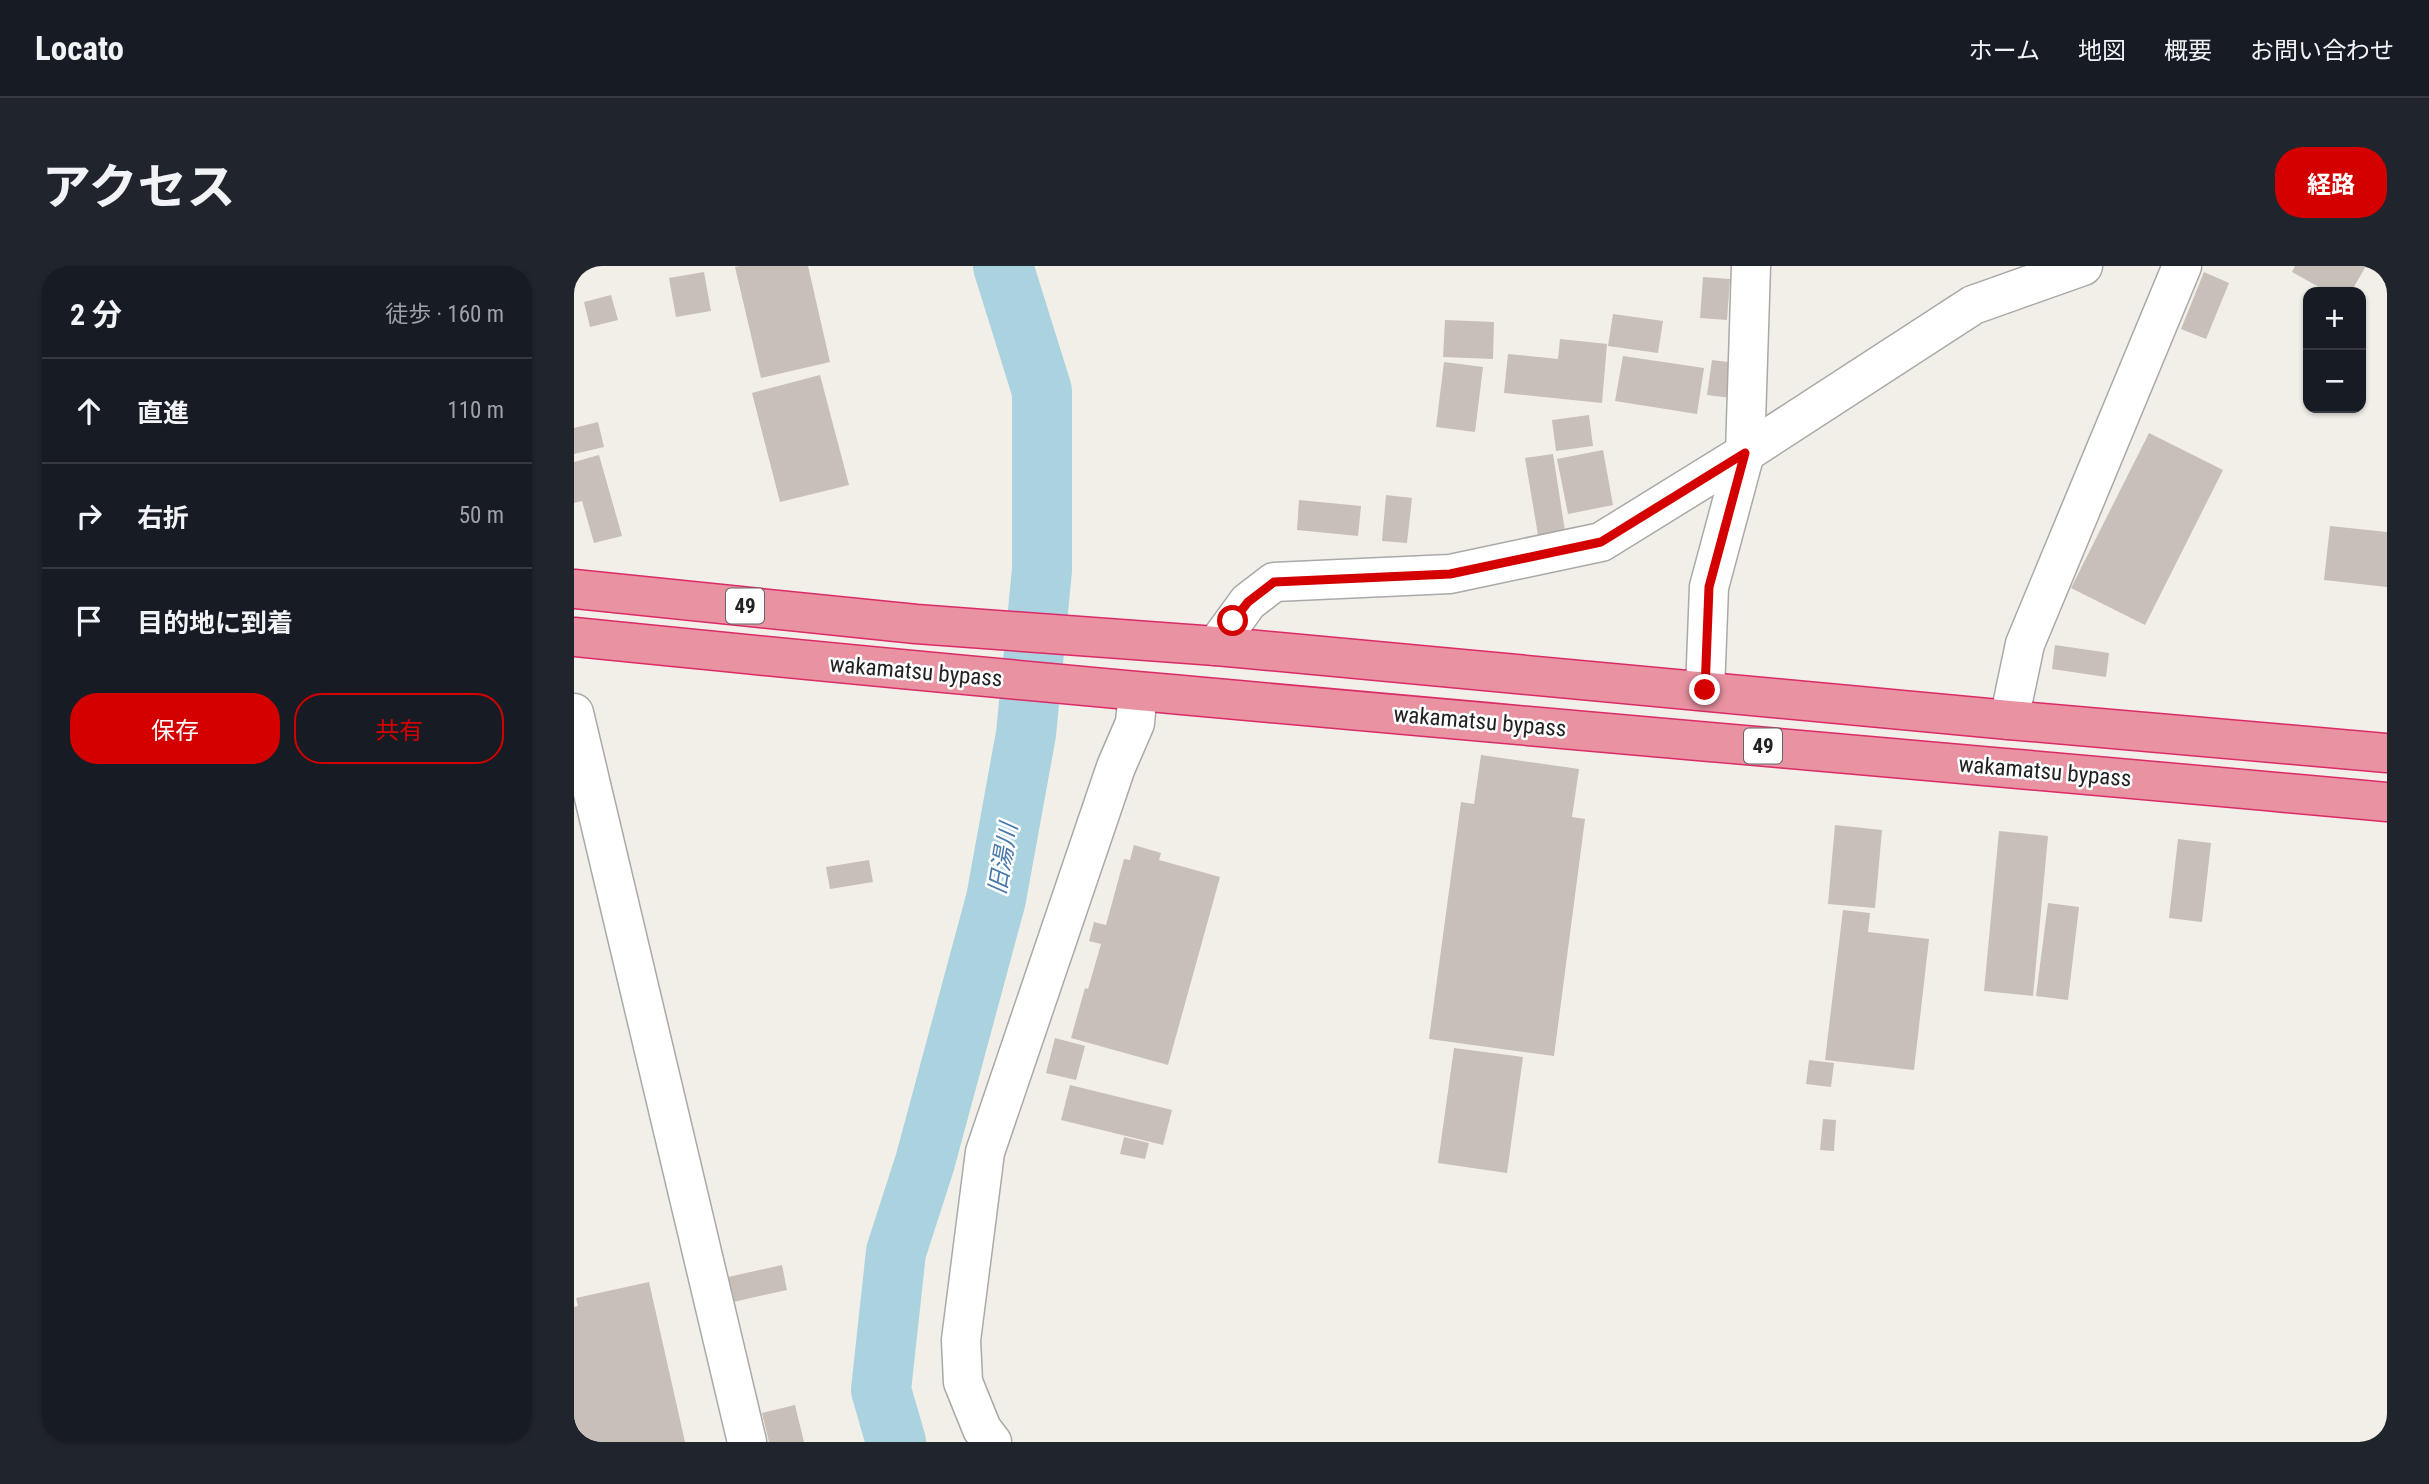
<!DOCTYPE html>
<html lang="ja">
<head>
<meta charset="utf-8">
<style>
  :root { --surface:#171b24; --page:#20242c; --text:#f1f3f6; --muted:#9ea1a6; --line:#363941; --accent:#d40000 }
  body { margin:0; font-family:"Roboto Condensed","Noto Sans JP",sans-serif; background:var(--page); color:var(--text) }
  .controls { position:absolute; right:21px; top:21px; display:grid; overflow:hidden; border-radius:14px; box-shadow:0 2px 5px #0004 }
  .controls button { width:63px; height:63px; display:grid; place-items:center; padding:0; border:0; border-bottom:2px solid var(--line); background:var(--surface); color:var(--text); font:35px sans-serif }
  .stop { position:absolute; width:21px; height:21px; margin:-16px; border:5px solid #d40000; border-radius:50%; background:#fff }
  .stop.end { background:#d40000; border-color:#fff; box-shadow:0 2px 7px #0008 }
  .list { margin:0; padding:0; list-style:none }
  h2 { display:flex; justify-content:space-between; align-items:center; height:91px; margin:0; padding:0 28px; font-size:30px }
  h2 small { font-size:23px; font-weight:400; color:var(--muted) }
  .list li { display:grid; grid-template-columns:46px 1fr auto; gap:21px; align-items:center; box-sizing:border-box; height:105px; padding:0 28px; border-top:2px solid var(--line) }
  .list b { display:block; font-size:26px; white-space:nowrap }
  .list em { font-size:23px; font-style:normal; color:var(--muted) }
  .actions { display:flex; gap:14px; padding:21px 28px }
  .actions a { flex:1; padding:16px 0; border:2px solid var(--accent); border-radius:28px; text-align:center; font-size:24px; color:var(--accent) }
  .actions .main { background:var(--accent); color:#fff }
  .icon { flex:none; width:38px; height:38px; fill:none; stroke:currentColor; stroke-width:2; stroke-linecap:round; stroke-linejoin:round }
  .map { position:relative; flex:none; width:1813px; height:1176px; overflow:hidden; border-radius:28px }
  header { display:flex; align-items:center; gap:42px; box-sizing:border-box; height:98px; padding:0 35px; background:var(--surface); border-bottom:2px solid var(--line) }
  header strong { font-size:33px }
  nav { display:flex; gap:38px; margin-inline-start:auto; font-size:24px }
  .intro { display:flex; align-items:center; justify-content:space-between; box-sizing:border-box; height:168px; padding:0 42px }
  h1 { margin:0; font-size:49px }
  .button { padding:18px 32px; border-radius:28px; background:var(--accent); color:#fff; font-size:24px; font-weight:700 }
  main { display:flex; gap:42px; padding:0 42px }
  aside { flex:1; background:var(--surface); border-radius:28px; box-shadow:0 2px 5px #0004 }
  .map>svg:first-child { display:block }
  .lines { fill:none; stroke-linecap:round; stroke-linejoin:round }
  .river { stroke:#aad3df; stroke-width:60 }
  .building { fill:#c7bfb8 }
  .street-casing { stroke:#a9a9a9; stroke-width:41 }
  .highway-casing { stroke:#dc2a67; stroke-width:41 }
  .street { stroke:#fff; stroke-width:38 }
  .highway { stroke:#e892a2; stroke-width:38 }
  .route { stroke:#d40000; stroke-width:9 }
  .labels { text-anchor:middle; stroke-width:5; stroke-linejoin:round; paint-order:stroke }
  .shield { fill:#fff; stroke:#646464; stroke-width:2 }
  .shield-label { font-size:21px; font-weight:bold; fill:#222 }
  .street-label { font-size:23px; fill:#222; stroke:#fff }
  .water-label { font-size:24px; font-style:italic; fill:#4a7aab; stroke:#fff }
</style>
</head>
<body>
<header>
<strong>Locato</strong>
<nav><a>ホーム</a><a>地図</a><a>概要</a><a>お問い合わせ</a></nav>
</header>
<div class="intro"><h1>アクセス</h1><a class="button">経路</a></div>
<main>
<aside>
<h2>2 分<small>徒歩 · 160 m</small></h2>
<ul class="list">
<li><svg class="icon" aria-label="ahead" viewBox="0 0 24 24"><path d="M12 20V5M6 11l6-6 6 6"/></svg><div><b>直進</b></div><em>110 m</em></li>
<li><svg class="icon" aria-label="right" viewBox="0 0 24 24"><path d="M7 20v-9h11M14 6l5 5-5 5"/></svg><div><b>右折</b></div><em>50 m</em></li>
<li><svg class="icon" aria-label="arrive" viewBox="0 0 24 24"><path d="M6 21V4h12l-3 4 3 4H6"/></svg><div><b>目的地に到着</b></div></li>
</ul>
<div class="actions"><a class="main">保存</a><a>共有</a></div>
</aside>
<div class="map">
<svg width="1813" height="1176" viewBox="0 0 1813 1176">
  <rect width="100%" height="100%" fill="#f2efe9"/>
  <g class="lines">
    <!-- river -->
    <path class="river" d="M322,1176L307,1124L322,986L351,896L422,633L452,468L468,304V125L429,0"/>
  </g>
  <!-- building -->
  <g class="building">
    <path d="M166,0H234L256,96L187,112L161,1Z"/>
    <path d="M1721,0H1792L1777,26H1754L1718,6Z"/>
    <path d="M130,6L137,45L102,51L95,12Z"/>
    <path d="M1630,6L1655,17L1632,73L1607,63Z"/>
    <path d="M1129,11L1156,13L1153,54L1126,52Z"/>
    <path d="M37,29L44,54L16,61L10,36Z"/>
    <path d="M1039,48L1089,55L1084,87L1034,80Z"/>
    <path d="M871,54L920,56L919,93L869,91Z"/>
    <path d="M986,73L1033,78L1028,137L930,127L934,88L984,93Z"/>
    <path d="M1049,90L1130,102L1123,148L1041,135Z"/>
    <path d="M1138,94L1162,97L1157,132L1133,129Z"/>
    <path d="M870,96L909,101L901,166L862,161Z"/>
    <path d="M246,109L275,219L206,236L178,127Z"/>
    <path d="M1015,149L1019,180L982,185L978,154Z"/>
    <path d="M24,156L30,181L0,188V162Z"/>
    <path d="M1575,167L1649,204L1571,359L1497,322Z"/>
    <path d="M1029,184L1039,239L994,248L983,193Z"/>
    <path d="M979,188L991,265L964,269L951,192Z"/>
    <path d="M25,189L48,270L20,277L8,235L0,237V196Z"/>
    <path d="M812,229L838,232L833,277L808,275Z"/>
    <path d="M725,234L787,240L784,270L723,264Z"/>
    <path d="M1756,260L1813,266V321L1750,314Z"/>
    <path d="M1481,379L1535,387L1532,411L1478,403Z"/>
    <path d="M907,489L1005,503L998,551L1011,553L980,790L855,773L887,536L900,538Z"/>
    <path d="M1261,559L1308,564L1301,642L1254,638Z"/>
    <path d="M1425,565L1474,570L1459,730L1410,725Z"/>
    <path d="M1604,573L1637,577L1628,656L1595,652Z"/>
    <path d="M560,579L587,587L585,594L646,611L594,799L497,772L511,722L514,723L527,678L515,675L520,656L532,659L550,593L556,594Z"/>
    <path d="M295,594L299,616L256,623L252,601Z"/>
    <path d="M1474,637L1505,641L1494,734L1462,730Z"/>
    <path d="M1269,644L1296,647L1294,666L1355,673L1340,804L1251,794Z"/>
    <path d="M481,772L511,780L502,814L472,807Z"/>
    <path d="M880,782L949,791L933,907L864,897Z"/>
    <path d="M1235,794L1260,797L1257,821L1232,818Z"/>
    <path d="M496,819L598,844L589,879L487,854Z"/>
    <path d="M1249,853L1262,854L1260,885L1246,884Z"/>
    <path d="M550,871L575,877L571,893L546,888Z"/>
    <path d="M208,999L213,1024L159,1036L154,1011Z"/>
    <path d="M75,1016L111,1176H0V1041L4,1040L2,1032Z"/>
    <path d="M221,1139L230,1176H195L188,1147Z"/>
  </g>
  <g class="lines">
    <defs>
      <g id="street">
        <path d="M642,380L674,336L700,316L876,308L1027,276L1171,187L1399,39L1509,0"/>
        <path d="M1131,424L1135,321L1171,187L1177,0"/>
        <path d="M0,447L173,1176"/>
        <path d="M1435,454L1451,378L1608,0"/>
        <path d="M418,1176L408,1163L389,1116L387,1074L411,886L542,501L561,457L562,446"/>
      </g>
      <g id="highway">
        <path d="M0,323L342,358L642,380L1435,454L1813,487"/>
        <path d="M0,371C604,432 1209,481 1813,536"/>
      </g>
    </defs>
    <!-- street casing -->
    <use href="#street" class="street-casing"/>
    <!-- highway casing -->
    <use href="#highway" class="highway-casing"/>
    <!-- street -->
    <use href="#street" class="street"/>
    <!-- highway -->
    <use href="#highway" class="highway"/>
  </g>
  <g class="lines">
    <!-- route -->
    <path class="route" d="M659,355L674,336L700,316L876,308L1027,276L1171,187L1135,321L1131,424"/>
  </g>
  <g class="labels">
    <!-- shield labels -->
    <g class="shield">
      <rect x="152" y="322.5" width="38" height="35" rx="5"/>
      <rect x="1170" y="462.5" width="38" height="35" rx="5"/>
    </g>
    <g class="shield-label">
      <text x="171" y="347">49</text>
      <text x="1189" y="487">49</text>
    </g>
    <!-- street labels -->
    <g class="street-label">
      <text transform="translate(342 405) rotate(5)" y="8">wakamatsu bypass</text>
      <text transform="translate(906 455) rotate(5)" y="8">wakamatsu bypass</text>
      <text transform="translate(1471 505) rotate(5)" y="8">wakamatsu bypass</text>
    </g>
    <!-- water labels -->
    <g class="water-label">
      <text transform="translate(429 593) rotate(-80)" y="8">旧湯川</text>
    </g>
  </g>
</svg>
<div class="controls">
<button>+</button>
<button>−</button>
</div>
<div class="stop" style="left:659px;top:355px"></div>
<div class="stop end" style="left:1131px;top:424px"></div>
</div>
</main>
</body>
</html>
